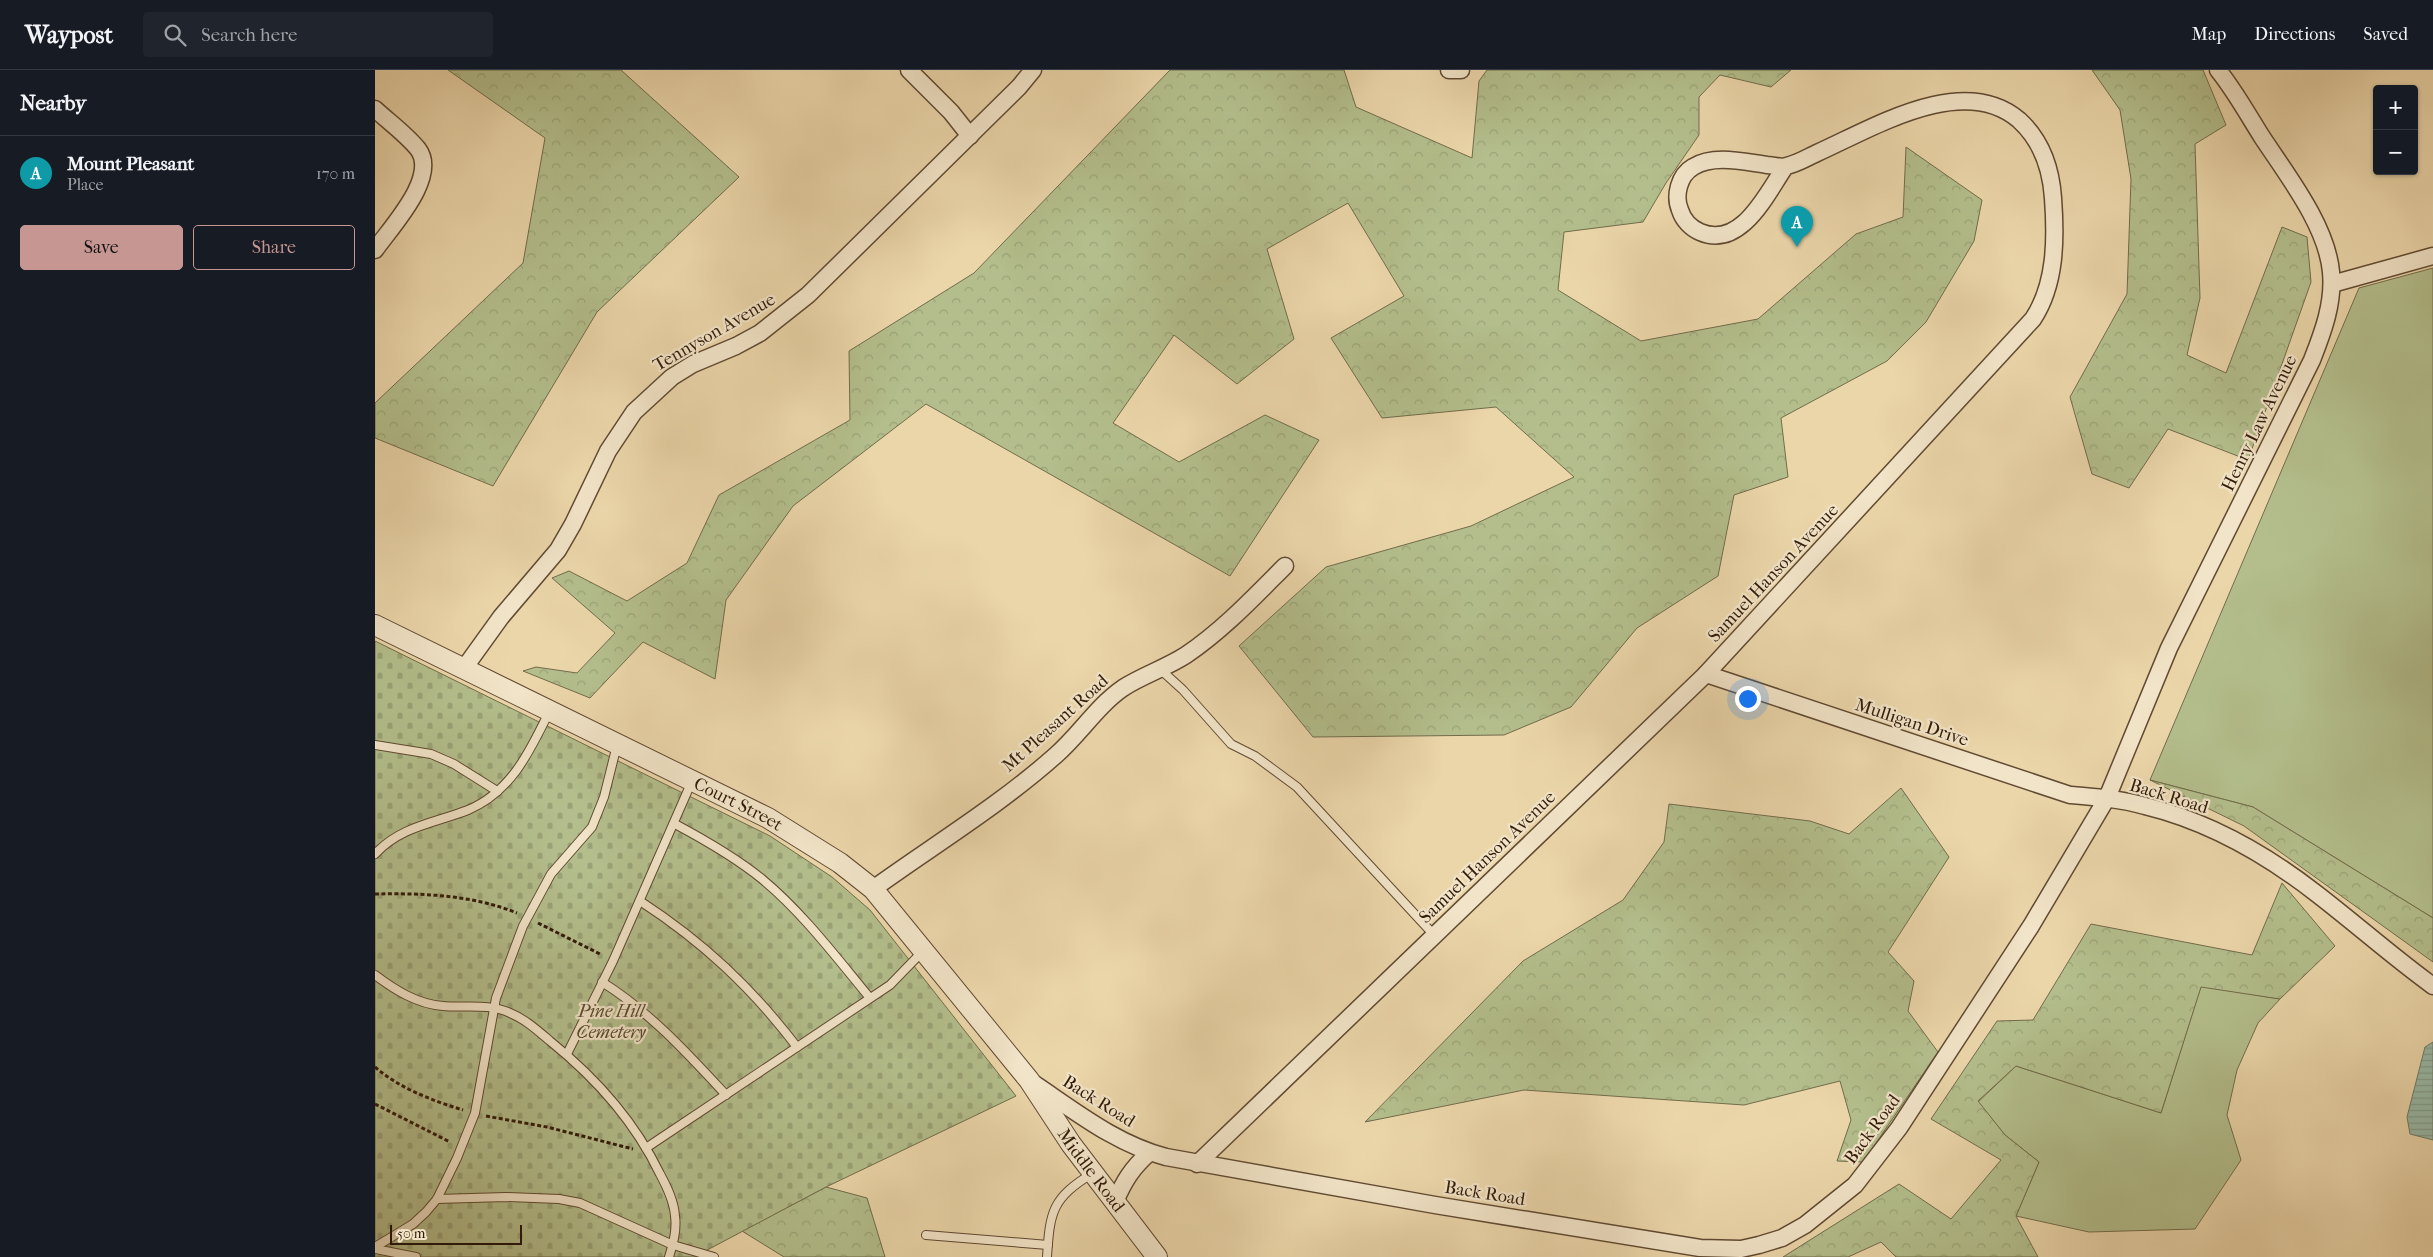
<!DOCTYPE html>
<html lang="en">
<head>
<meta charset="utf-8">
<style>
  :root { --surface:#171b24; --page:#20242c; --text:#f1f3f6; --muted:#9ea1a6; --line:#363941; --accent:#c59692 }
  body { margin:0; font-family:"IM FELL French Canon",serif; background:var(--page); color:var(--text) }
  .controls { position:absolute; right:15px; top:15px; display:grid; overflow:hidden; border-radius:5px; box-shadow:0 1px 4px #0004 }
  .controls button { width:45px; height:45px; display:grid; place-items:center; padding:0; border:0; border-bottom:1px solid var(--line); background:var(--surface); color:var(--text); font:25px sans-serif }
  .scale { position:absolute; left:15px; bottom:12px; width:132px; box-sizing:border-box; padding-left:5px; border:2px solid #321b0a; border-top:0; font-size:14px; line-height:18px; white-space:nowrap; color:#321b0a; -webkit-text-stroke:4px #f2e4c8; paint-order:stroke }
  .you { position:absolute; left:1372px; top:628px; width:18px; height:18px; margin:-12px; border:4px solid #fff; border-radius:50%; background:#1a73e8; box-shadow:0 0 0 8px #1a73e833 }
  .badge { display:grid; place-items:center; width:32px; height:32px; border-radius:50%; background:var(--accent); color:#fff; font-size:16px; font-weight:700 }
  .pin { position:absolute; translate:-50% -41px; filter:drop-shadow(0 1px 2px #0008) }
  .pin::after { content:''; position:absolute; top:26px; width:18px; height:15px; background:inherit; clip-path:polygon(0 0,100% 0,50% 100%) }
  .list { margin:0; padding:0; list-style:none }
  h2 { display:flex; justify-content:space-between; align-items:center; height:65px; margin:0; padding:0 20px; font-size:21px }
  h2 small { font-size:16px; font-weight:400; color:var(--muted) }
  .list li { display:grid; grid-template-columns:32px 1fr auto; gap:15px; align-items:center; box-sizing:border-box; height:75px; padding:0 20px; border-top:1px solid var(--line) }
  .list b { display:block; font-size:19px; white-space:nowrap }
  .list p { margin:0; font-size:16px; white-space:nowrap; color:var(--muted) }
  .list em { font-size:16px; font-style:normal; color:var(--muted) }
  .actions { display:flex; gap:10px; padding:15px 20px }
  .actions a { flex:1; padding:11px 0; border:1px solid var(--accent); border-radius:5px; text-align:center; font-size:18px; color:var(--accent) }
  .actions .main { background:var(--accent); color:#111 }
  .icon { flex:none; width:28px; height:28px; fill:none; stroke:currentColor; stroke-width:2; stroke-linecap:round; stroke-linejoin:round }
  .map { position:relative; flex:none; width:2058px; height:1187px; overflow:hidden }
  header { display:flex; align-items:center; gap:30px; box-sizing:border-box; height:70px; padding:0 25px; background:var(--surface); border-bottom:1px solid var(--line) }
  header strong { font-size:24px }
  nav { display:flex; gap:28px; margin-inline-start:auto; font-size:18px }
  .search { width:350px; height:45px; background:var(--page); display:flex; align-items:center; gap:12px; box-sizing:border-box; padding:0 18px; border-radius:5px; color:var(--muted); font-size:19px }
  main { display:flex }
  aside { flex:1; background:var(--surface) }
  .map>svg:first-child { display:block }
  .green { fill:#b3be8c; stroke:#726c4b }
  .forest { fill:url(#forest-crowns); stroke:#726c4b }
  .cemetery { fill:url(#cemetery-stones); stroke:#726c4b }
  .water { fill:url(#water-rules); stroke:#6f7a68 }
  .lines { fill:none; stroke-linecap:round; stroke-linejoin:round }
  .service-casing { stroke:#604a32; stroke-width:10 }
  .minor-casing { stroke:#604a32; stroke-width:19 }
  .tertiary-casing { stroke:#604a32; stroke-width:22 }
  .path { stroke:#321b0a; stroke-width:3; stroke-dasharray:4 2.5; stroke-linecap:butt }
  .service { stroke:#f2e4c8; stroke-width:8 }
  .minor { stroke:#f2e4c8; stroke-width:16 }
  .tertiary { stroke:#f2e4c8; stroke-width:20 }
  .labels { text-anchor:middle; stroke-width:4.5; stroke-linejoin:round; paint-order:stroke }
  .street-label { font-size:18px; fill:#321b0a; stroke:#f2e4c8 }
  .park-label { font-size:18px; font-style:italic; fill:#594c31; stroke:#f2e4c8 }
</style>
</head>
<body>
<header>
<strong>Waypost</strong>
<div class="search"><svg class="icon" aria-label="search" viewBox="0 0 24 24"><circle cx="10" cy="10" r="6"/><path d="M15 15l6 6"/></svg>Search here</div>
<nav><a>Map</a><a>Directions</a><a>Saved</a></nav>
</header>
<main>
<aside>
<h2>Nearby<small></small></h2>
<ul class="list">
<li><span class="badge" style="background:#0f9aa8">A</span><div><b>Mount Pleasant</b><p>Place</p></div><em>170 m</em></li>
</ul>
<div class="actions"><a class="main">Save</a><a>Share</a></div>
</aside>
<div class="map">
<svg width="2058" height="1187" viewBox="0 0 2058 1187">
  <defs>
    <pattern id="forest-crowns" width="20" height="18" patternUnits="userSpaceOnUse" patternTransform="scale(1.25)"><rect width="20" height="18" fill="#b3be8c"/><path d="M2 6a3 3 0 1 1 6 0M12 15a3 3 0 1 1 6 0" fill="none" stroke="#9aa377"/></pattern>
    <pattern id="cemetery-stones" width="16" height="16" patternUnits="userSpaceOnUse" patternTransform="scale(1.25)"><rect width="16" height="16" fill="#b3be8c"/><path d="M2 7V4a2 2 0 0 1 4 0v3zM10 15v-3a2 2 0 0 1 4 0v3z" fill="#9aa377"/></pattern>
    <pattern id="water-rules" width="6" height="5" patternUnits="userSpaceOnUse" patternTransform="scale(1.25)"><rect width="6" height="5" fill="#98b9a7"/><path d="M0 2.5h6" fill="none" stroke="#839e8e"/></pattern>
  </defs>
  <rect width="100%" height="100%" fill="#ebd6aa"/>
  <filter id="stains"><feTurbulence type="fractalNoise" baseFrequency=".004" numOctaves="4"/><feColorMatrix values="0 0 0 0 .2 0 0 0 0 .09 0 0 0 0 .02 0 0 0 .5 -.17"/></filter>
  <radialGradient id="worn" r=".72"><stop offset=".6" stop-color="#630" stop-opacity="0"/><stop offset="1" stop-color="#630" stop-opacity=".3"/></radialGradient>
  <!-- green -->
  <g class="green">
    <path d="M2058,198V848L1878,737L1775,710L1984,218Z"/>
    <path d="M1826,916L1905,929L1883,953L1862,1000L1852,1045L1866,1090L1820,1159L1714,1162L1641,1146L1664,1092L1630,1065L1603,1032L1641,996L1786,1043Z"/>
  </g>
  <!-- forest -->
  <g class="forest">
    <path d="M73,0H246L364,107L222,242L118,416L0,368V333L148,193L170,68Z"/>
    <path d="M795,0H969L981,37L1097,88L1104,11L1112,0H1416L1396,17L1345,5L1324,27V65L1291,113L1268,152L1189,162L1183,220L1266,271L1383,249L1481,164L1528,147L1531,77L1607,130L1599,171L1551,252L1512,291L1406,348L1413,407L1359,425L1343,506L1262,558L1196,637L1129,665L938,667L864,576L951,497L1096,456L1199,407L1121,337L1007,348L956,268L1029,226L973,133L892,179L919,269L862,314L799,265L738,353L804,392L890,345L944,370L855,506L551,334L418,436L351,530L340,609L268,572L215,628L148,601L161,597L202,603L240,563L177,508L194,501L252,531L312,493L344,425L475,350L474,281L599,203Z"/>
    <path d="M1717,0H1828L1851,55L1820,74L1825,228L1812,285L1851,303L1907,157L1932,167L1936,212L1873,390L1793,359L1754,418L1717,404L1695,327L1752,224L1756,109L1745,40Z"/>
    <path d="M1775,710L1878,737L2058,848V892L1869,756Z"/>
    <path d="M1526,718L1574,787L1513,882L1539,911L1533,941L1563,982L1488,1092L1462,1091L1476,1050L1465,1011L1369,1035L1149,1020L990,1052L1148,891L1248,830L1289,772L1294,734L1435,751L1474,764Z"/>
    <path d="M1907,813L1960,876L1905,929L1826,917L1786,1043L1641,996L1603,1031L1630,1065L1664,1092L1641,1146L1663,1187H1521L1506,1172L1473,1187H1408L1524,1114L1576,1149L1626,1090L1556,1049L1622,951L1658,950L1716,854L1877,885Z"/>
    <path d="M451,1117L492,1128L510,1187H409L367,1161Z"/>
  </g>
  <!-- cemetery -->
  <path class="cemetery" d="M0,571L395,766L457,807L495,840L641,1026L451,1117L319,1187H0Z"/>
  <!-- water -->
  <path class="water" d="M2058,972V1070L2035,1064L2032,1047L2050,977Z"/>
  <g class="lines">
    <defs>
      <g id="service">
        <path d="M786,600L808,620L856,674L880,686L922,717L1059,865"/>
        <path d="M0,675L56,684L79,694L122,721"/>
        <path d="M300,754C330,770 360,787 387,809C428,843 461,887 495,928"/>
        <path d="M0,784C26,756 60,753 93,740C136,722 155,681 174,642"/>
        <path d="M265,831C328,872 376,917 422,977"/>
        <path d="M0,905C20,920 42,934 68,936C90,938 114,933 135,943C150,949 162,960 175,971C221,1008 259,1050 285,1104C292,1117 299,1131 300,1146C302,1160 298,1174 294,1187"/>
        <path d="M227,912C275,942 313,984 351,1025"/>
        <path d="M192,984L238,891L317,711"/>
        <path d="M271,1078L515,915L548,881"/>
        <path d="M62,1129L131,1127L184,1129L205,1133L298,1175L339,1187"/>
        <path d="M551,1165L673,1175"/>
        <path d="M0,1177L38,1154L51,1142L62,1129L82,1088L100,1043L121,928L148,856L176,804L217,757L229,727L242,675"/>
        <path d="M0,1179L41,1187"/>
        <path d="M672,1187C675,1141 677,1128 718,1103"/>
      </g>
      <g id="minor">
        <path d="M534,0L576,42L595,66"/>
        <path d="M1074,0H1086"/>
        <path d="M0,39C14,52 31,64 43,79C64,107 16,157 0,180"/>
        <path d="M1957,214L2058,186"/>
        <path d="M90,597L126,547L183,480L198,454L233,381L259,342L297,307L318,294L361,276L385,263L433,225L644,17L658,0"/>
        <path d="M1331,604L1695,725C1720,727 1746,729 1770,736C1832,751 1892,785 1942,824C1981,854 2018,887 2058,916"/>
        <path d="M498,819C559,775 625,735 681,685C705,664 722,636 748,618C768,605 791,598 811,585C848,560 879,527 910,496"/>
        <path d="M658,1013C700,1041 741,1074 791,1087L1060,1135L1325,1178L1366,1179L1384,1175L1407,1168L1430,1155L1480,1115L1524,1058L1656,856L1732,728L1794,578L1937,290C1948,262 1959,233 1956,202C1952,156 1912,105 1887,67C1873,45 1860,21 1843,0"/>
        <path d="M822,1094L1331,604L1658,249C1681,214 1681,169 1678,128C1676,99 1666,70 1644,50C1588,2 1498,58 1442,83C1433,87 1422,94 1411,96C1406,98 1398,95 1392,95C1369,92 1339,84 1318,97C1304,105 1299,126 1305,140C1308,150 1316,158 1325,162C1366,180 1392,123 1410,97"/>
        <path d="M740,1132C749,1111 757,1098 774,1083"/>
      </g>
      <g id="tertiary">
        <path id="s1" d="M0,555L393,748L465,793L498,819L654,1010L696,1074L782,1187"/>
      </g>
    </defs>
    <!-- service casing -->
    <use href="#service" class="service-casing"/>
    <!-- minor casing -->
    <use href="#minor" class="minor-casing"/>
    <!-- tertiary casing -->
    <use href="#tertiary" class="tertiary-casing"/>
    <!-- path -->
    <g class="path">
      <path d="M0,824C47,823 98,825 142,843"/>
      <path d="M163,853L227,885"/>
      <path d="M0,997C24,1018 58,1031 88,1040"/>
      <path d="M0,1034L75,1072"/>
      <path d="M111,1046L172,1057L258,1079"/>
    </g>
    <!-- service -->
    <use href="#service" class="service"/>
    <!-- minor -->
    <use href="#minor" class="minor"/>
    <!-- tertiary -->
    <use href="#tertiary" class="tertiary"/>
  </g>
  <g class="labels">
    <!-- street labels -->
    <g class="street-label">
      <text transform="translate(339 262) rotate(-30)" y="6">Tennyson Avenue</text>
      <text transform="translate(1884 353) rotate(-64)" y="6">Henry Law Avenue</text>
      <text transform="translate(1398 503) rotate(-47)" y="6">Samuel Hanson Avenue</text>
      <text transform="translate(1537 652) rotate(18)" y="6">Mulligan Drive</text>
      <text transform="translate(680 653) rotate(-42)" y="6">Mt Pleasant Road</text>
      <text transform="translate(1794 726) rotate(17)" y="6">Back Road</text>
      <text dy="6" stroke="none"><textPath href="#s1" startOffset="405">Court Street</textPath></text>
      <text transform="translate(1112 787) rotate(-44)" y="6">Samuel Hanson Avenue</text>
      <text transform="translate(724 1031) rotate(32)" y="6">Back Road</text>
      <text transform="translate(1497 1059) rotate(-54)" y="6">Back Road</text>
      <text dy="6" stroke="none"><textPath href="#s1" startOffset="921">Middle Road</textPath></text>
      <text transform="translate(1110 1123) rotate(9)" y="6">Back Road</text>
    </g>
    <!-- park labels -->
    <g class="park-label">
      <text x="236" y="947">Pine Hill<tspan x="236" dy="21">Cemetery</tspan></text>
    </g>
  </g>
  <rect width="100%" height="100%" filter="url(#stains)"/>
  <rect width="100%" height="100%" fill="url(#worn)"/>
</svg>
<div class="controls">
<button>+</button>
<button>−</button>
</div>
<div class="scale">50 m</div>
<div class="you"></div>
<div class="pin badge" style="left:1422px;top:177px;background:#0f9aa8">A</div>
</div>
</main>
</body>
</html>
